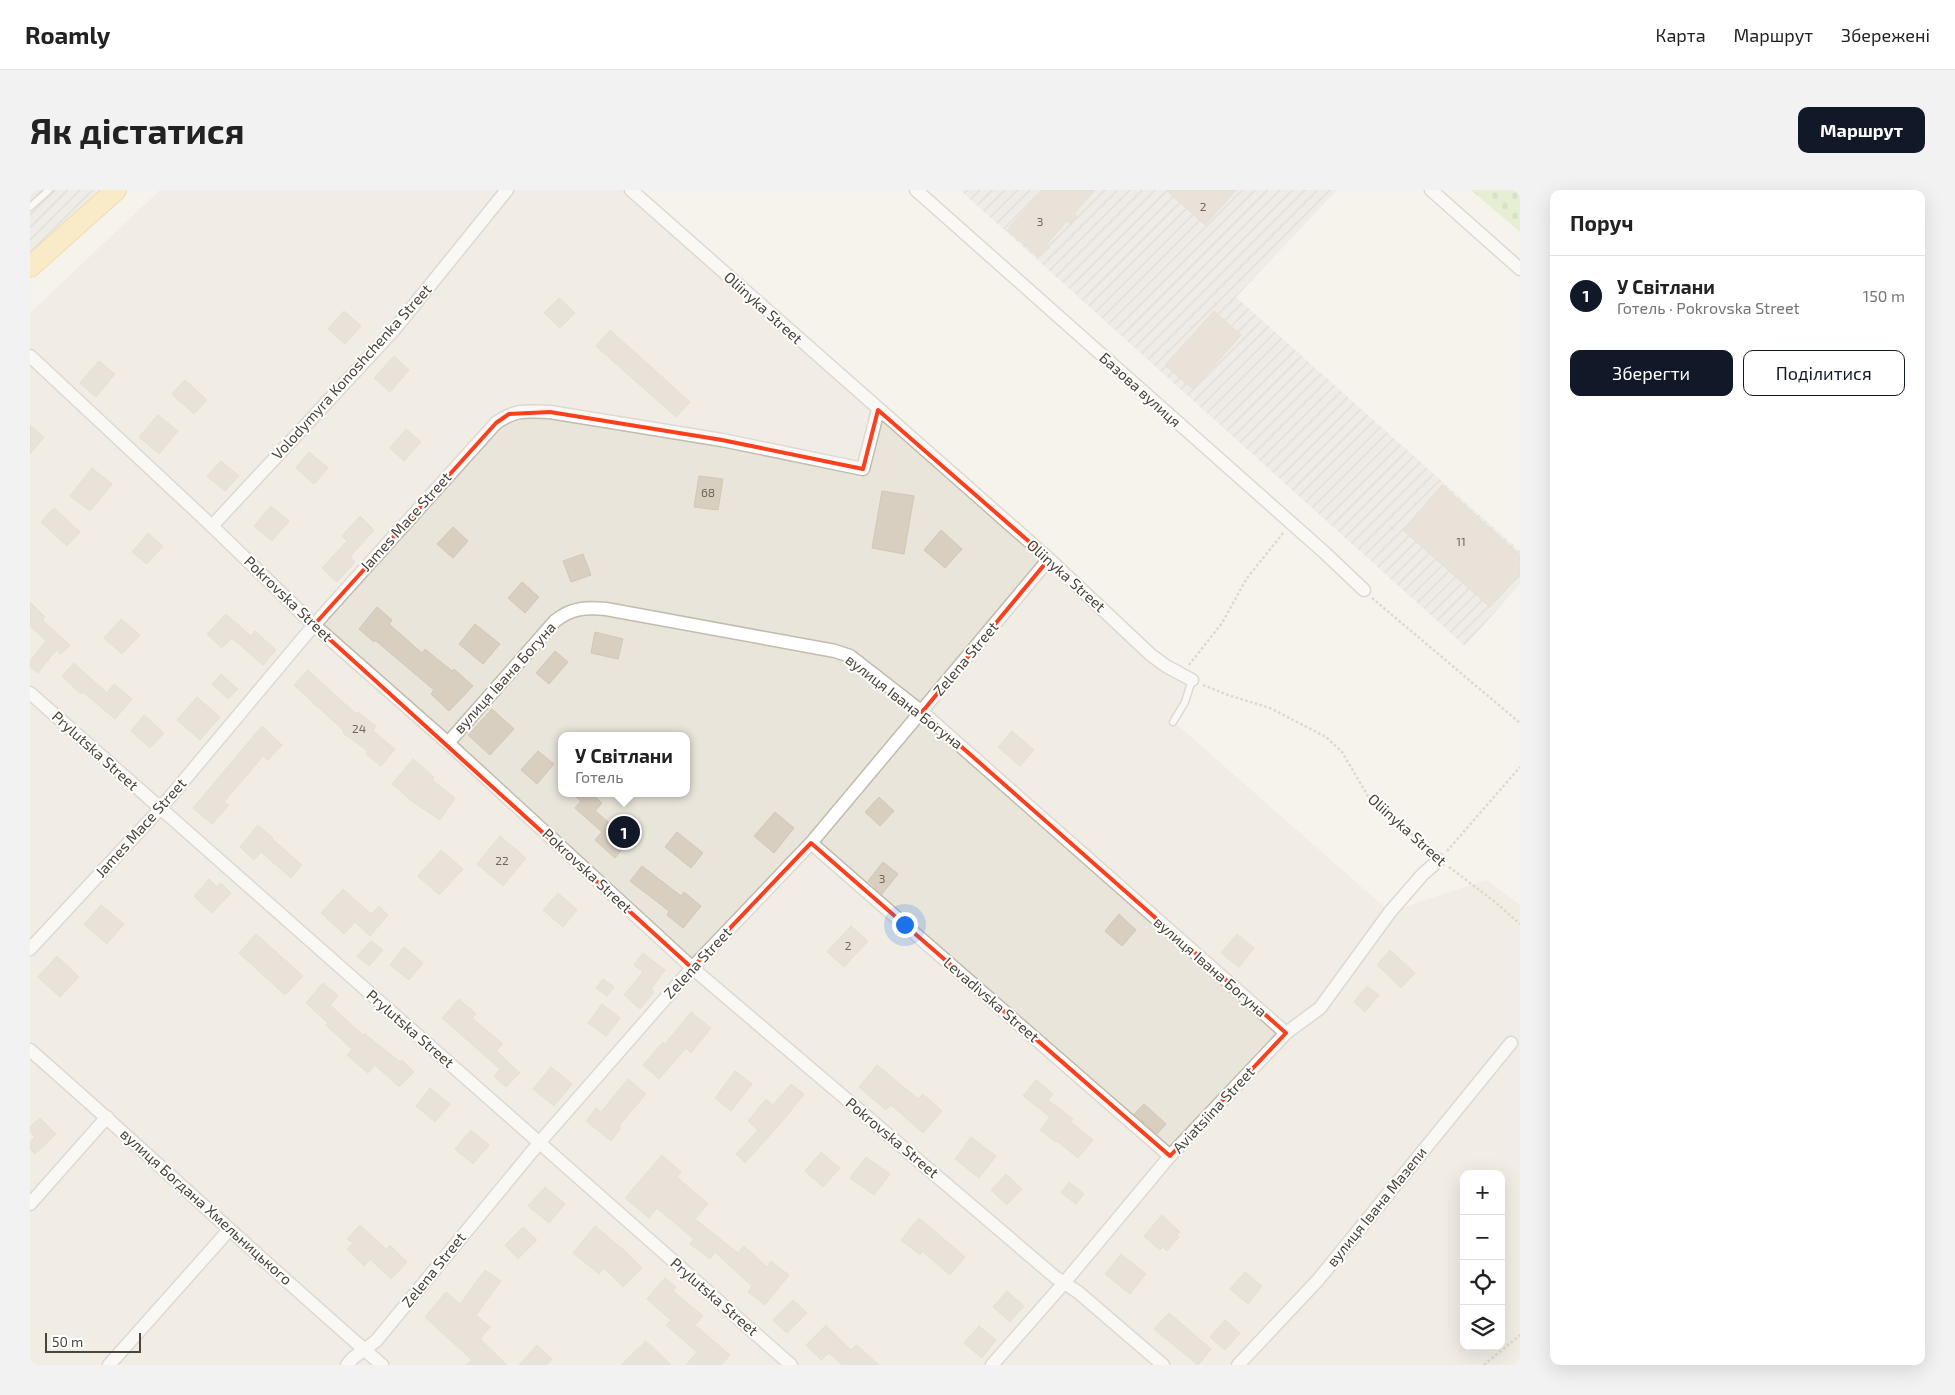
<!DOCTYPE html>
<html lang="uk">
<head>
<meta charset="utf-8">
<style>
  :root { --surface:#fff; --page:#f2f2f2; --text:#222; --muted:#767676; --line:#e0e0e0; --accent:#111827 }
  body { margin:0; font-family:"Exo 2",sans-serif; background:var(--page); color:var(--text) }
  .controls { position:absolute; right:15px; bottom:15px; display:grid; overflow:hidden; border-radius:10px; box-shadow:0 5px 20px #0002 }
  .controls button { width:45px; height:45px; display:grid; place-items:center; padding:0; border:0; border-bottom:1px solid var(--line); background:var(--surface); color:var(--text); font:25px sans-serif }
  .scale { position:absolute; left:15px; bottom:12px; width:96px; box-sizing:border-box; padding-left:5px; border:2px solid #4b4439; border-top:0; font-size:14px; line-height:18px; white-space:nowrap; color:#4b4439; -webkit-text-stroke:4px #fff; paint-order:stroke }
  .you { position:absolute; left:874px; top:734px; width:18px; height:18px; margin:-12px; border:4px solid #fff; border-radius:50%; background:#1a73e8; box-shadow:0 0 0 8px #1a73e833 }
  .badge { display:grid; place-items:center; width:32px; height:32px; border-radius:50%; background:var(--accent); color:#fff; font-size:16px; font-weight:700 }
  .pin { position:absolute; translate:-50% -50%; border:2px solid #fff; box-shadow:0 1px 5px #0006 }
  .popup { position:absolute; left:528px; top:542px; width:132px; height:65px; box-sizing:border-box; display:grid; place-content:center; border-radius:10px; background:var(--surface); filter:drop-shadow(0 1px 4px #0005); font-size:16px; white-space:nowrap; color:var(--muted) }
  .popup b { font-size:19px; color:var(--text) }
  .popup::after { content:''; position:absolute; left:50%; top:100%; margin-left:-10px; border:10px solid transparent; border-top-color:var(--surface) }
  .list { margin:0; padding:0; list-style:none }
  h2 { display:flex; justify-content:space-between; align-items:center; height:65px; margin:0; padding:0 20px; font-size:21px }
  h2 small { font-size:16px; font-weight:400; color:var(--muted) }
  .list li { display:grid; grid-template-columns:32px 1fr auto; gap:15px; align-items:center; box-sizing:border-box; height:80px; padding:0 20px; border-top:1px solid var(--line) }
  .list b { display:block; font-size:19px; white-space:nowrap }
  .list p { margin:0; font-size:16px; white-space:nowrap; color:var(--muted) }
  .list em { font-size:16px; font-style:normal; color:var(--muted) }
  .actions { display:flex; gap:10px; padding:15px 20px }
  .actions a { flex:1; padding:11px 0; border:1px solid var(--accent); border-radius:10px; text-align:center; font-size:18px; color:var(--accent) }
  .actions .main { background:var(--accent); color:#fff }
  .icon { flex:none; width:28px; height:28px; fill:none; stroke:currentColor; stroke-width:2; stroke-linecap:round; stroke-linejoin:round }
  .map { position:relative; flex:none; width:1490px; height:1175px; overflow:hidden; border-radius:10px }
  header { display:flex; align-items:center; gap:30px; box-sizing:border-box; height:70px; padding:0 25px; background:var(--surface); border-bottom:1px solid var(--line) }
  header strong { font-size:24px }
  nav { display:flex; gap:28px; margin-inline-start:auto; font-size:18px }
  .intro { display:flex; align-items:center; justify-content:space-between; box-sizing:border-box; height:120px; padding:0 30px }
  h1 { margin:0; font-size:35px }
  .button { padding:12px 22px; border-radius:10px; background:var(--accent); color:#fff; font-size:18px; font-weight:700 }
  main { display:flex; gap:30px; padding:0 30px }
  aside { flex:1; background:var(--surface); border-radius:10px; box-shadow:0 5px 20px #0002 }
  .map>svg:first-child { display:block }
  .residential { fill:#eae5da; fill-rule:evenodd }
  .industrial { fill:url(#industrial-furrows) }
  .cemetery { fill:url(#cemetery-stones) }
  .building { fill:#d8cfc1; stroke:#d3c7b4 }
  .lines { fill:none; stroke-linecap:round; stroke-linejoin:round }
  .lane-casing { stroke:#c2bbae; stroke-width:9 }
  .street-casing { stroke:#c2bbae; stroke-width:15 }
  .primary-casing { stroke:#e6c16a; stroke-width:22 }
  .path { stroke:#c4b79f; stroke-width:2.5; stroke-dasharray:2.5 2.5; stroke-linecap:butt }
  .lane { stroke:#fff; stroke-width:6 }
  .street { stroke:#fff; stroke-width:12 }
  .primary { stroke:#ffe39c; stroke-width:20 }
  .marked { fill:none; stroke:#fc3f1d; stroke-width:4; stroke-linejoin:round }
  .labels { text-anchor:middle; stroke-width:4; stroke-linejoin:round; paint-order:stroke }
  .number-label { font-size:12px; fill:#6e675b }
  .street-label { font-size:15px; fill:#4b4439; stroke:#fff }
</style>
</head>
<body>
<header>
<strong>Roamly</strong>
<nav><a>Карта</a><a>Маршрут</a><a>Збережені</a></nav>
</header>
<div class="intro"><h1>Як дістатися</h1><a class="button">Маршрут</a></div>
<main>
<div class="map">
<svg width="1490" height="1175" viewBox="0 0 1490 1175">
  <defs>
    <pattern id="industrial-furrows" width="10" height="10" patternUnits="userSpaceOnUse" patternTransform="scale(1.25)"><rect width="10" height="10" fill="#e6e2dd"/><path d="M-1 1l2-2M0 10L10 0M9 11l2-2" fill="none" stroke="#c7c3be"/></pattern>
    <pattern id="cemetery-stones" width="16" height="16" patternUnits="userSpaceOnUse" patternTransform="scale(1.25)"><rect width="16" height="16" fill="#d2eab5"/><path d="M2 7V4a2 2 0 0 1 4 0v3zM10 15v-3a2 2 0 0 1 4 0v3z" fill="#b6ca9c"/></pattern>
  </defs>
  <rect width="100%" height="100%" fill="#f6f3ec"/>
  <!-- residential -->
  <path class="residential" d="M130,0H601L1121,465L1162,490L1144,532L1360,722L1456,690L1490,715V1170L1486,1175H0V123ZM532,546H656V603H532ZM1434,984H1471V1156H1434Z"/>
  <!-- industrial -->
  <g class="industrial">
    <path d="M0,0H86L0,77Z"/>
    <path d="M930,0H1307L1206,107L1490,361V394L1435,456Z"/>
  </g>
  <!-- cemetery -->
  <path class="cemetery" d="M1441,0H1490V42Z"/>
  <!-- building -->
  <g class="building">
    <path d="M1013,0H1065L1044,24L1047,26L1040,34L1037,31L1017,54L1020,57L1011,66L1008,64L1007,66L977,40Z"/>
    <path d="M1136,0H1206L1175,35Z"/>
    <path d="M529,108L545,123L530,138L514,123Z"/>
    <path d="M314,121L331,136L315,154L298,139Z"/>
    <path d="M1184,121L1211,145L1163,199L1135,175Z"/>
    <path d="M580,140L660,212L646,227L566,156Z"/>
    <path d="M364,166L379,180L360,202L344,188Z"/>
    <path d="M69,171L85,184L66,207L50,193Z"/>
    <path d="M155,190L177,210L164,224L142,204Z"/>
    <path d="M128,225L148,241L129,264L109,247Z"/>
    <path d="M0,235L14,247L0,264Z"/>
    <path d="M376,239L391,252L374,271L360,258Z"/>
    <path d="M279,262L298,278L284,294L266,278Z"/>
    <path d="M191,271L209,286L195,301L177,286Z"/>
    <path d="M62,278L82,294L60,321L40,306Z"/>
    <path d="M669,286L693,289L688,320L664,317Z"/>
    <path d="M1412,295L1490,365V384L1460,417L1373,340Z"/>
    <path d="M852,301L884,306L874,364L842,358Z"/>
    <path d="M241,316L259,331L242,351L224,336Z"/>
    <path d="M24,318L50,342L37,356L11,332Z"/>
    <path d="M330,326L344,340L320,367L325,372L307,392L292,378L317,351L312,346Z"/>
    <path d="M423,337L438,351L423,368L407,354Z"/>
    <path d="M911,340L932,359L915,378L894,360Z"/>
    <path d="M118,343L133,356L117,374L102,362Z"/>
    <path d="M553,364L561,385L541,392L533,371Z"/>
    <path d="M492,392L509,407L495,423L478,408Z"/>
    <path d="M0,412L15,427L12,430L40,455L31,464L26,460L8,483L0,477V471L16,451L0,436Z"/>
    <path d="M347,417L362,430L359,434L392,463L395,459L422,481L424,479L443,496L419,521L401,504L404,500L345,450L344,452L329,439Z"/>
    <path d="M196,424L221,446L225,441L246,460L233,475L202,448L192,458L177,444Z"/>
    <path d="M91,429L110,445L92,464L74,448Z"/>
    <path d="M445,434L470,454L453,474L429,454Z"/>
    <path d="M565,442L593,449L588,469L561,463Z"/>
    <path d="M525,461L538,472L519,494L506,483Z"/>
    <path d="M44,473L77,503L84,494L102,509L85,529L53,502L51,504L32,486Z"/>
    <path d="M278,480L326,524L328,522L346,536L343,541L365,559L351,576L336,564L338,561L313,543L314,541L264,495Z"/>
    <path d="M191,484L208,499L198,509L182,494Z"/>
    <path d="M167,507L190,527L170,550L147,530Z"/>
    <path d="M462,519L484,539L460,565L438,545Z"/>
    <path d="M114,525L134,543L120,558L101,541Z"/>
    <path d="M232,536L252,555L238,570L233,566L194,612L199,615L182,634L163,618Z"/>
    <path d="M982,541L1004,560L990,576L968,557Z"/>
    <path d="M508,561L524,574L507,594L491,580Z"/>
    <path d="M383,569L404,587L402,590L425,608L410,630L383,612L362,594Z"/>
    <path d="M541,603H561L572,613L565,621L600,650L585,668L565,650L572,642L545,618L551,611Z"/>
    <path d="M849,607L864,621L850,636L835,622Z"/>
    <path d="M745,622L764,638L744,663L724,646Z"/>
    <path d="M228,635L243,648L242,649L272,675L261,688L231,662L224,670L210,657Z"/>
    <path d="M647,642L673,663L661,678L635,657Z"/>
    <path d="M470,646L496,668L473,696L447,674Z"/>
    <path d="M411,660L433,679L409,705L388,686Z"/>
    <path d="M853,672L868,684L852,704L838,691Z"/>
    <path d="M612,676L651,706L654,702L671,716L653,738L637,725L639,721L600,691Z"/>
    <path d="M179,689L187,697L191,693L201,703L182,723L164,706Z"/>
    <path d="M313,699L341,724L349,716L358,725L340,746L325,732L314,744L291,723Z"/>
    <path d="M528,703L547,720L533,737L513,720Z"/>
    <path d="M71,715L94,734L77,754L54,734Z"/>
    <path d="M1089,724L1106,740L1092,756L1075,741Z"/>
    <path d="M821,736L838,751L814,777L797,762Z"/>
    <path d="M226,744L273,786L255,805L209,763Z"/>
    <path d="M1207,744L1224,758L1209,777L1191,763Z"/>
    <path d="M341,751L353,760L339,776L327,766Z"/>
    <path d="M374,757L393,773L379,790L360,775Z"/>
    <path d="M1360,760L1385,783L1371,798L1347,775Z"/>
    <path d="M613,763L635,780L621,799L624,802L610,819L594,805L613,782L604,775Z"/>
    <path d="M27,766L49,787L30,807L8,787Z"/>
    <path d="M573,789L584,797L577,806L566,798Z"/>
    <path d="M293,793L308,806L300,815L333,845L335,844L370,872L372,870L384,882L369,897L345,875L338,883L317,865L322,859L296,835L298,833L276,813Z"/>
    <path d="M1337,796L1349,805L1335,822L1324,812Z"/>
    <path d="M429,809L446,824L442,828L473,854L466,861L490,883L476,897L464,886L470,879L412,828Z"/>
    <path d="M572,814L590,828L576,846L558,833Z"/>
    <path d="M661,822L681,838L661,863L656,858L629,889L613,875L633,852L635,854Z"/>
    <path d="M847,875L888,909L893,904L912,921L893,943L861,915L856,920L829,897Z"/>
    <path d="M521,877L542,894L524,916L503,899Z"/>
    <path d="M705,881L722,894L701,921L685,908Z"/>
    <path d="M598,889L616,904L589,936L591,938L581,951L556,931L566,918L571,922Z"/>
    <path d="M1006,890L1023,904L1018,910L1043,929L1041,932L1063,950L1048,968L1027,951L1026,952L1010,940L1020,927L993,906Z"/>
    <path d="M761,894L774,904L756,927L715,973L706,964L728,940L718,931L736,909L743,915Z"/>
    <path d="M400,898L420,914L405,932L386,916Z"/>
    <path d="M1114,914L1136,934L1127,944L1104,924Z"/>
    <path d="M10,928L26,944L5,964L0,959V952L5,947L0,941V937Z"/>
    <path d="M441,940L459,955L443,974L425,959Z"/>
    <path d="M941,947L966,966L949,988L925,969Z"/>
    <path d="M791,962L810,978L793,997L775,981Z"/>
    <path d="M632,965L651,982L647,987L678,1014L665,1029L708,1063L714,1056L737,1077L741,1071L759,1085L735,1115L718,1102L722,1096L685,1062L680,1069L660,1054L664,1049L627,1018L619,1028L595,1008Z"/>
    <path d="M836,967L860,984L844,1005L820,988Z"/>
    <path d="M976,984L992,999L977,1015L961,1000Z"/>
    <path d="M1039,992L1054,1004L1046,1014L1031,1003Z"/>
    <path d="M515,997L535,1014L519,1033L498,1016Z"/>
    <path d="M1132,1025L1150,1042L1147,1045L1149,1047L1137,1061L1133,1057L1130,1060L1114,1046Z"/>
    <path d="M889,1028L935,1067L920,1085L892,1061L890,1065L871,1050Z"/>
    <path d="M330,1035L356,1059L360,1055L377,1072L361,1089L340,1069L334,1076L317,1059L323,1053L317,1049Z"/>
    <path d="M565,1036L596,1062L612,1078L593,1097L574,1078L569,1084L543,1063Z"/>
    <path d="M493,1037L507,1050L488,1069L475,1055Z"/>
    <path d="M1091,1064L1116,1084L1100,1104L1075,1084Z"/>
    <path d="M455,1080L471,1091L446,1125L460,1137L450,1149L477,1175H436L442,1170L395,1127L416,1102L430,1114Z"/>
    <path d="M1215,1082L1232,1096L1218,1114L1200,1099Z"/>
    <path d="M635,1088L646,1097L643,1101L673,1126L665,1135L700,1165L691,1175H656L667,1162L636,1135L641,1130L617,1109Z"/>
    <path d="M977,1101L994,1116L980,1132L963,1117Z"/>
    <path d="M763,1110L777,1123L757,1143L743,1130Z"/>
    <path d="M1139,1123L1181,1159L1168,1175L1124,1139Z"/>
    <path d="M1195,1130L1210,1143L1195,1160L1180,1147Z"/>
    <path d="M796,1135L821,1160L827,1155L849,1175H812L799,1163L791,1170L776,1155Z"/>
    <path d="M949,1136L966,1150L952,1168L934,1153Z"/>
    <path d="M616,1151L641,1175H591Z"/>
    <path d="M507,1155L522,1169L517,1175H489Z"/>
  </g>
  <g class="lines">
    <defs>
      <g id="lane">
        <path d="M0,17L19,0"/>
        <path d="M1143,532L1155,512L1162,490"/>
      </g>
      <g id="street">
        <path d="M601,0L1019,369L1121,465L1136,476L1162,490"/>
        <path d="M886,0L1295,363L1334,400"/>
        <path d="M1401,0L1490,79"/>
        <path d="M0,166L182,336L284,435L418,553L667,782L1025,1087L1048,1102L1133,1175"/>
        <path d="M182,336L363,141L477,0"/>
        <path d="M0,503L761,1175"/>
        <path d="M418,553L525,431C541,418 556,417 576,419L805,461L820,466L892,522L1256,843"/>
        <path d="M781,653L1140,966"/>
        <path d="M0,759L130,619L284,435L466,233C486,219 496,221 520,222L692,250L833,279L848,220"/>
        <path d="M0,860C119,964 233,1072 352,1175"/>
        <path d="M0,1014L77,927"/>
        <path d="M79,1175L199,1040"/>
        <path d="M317,1175L323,1168L346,1151L509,953L662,778L781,653L1019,369"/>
        <path d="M962,1175L1034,1093L1140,966L1256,843L1290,818L1360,722L1393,684L1409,670"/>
        <path d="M1208,1175L1288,1090L1481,853"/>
      </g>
      <path id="primary" d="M0,77L86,0"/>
    </defs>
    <!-- lane casing -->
    <use href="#lane" class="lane-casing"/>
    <!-- street casing -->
    <use href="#street" class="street-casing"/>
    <!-- primary casing -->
    <use href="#primary" class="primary-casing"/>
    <!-- path -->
    <g class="path">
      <path d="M1342,408L1490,533"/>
      <path d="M1159,475L1192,433L1217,388L1254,342"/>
      <path d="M1173,495L1198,505L1240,518L1296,547L1312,562L1338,606L1345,614L1382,645L1401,663"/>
      <path d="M1417,661L1490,577"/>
      <path d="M1419,677L1465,712L1490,734"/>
      <path d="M1454,1175L1490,1145"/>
    </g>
    <!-- lane -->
    <use href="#lane" class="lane"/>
    <!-- street -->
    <use href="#street" class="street"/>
    <!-- primary -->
    <use href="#primary" class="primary"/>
  </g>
  <!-- marked area -->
  <path d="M0 0H1490V1175H0ZM848,220L1019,369L892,522L1256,843L1140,966L781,653L662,778L284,435L466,233L479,224L520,222L692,250L833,279Z" fill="#f6f3ec" fill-opacity=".55" fill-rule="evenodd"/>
  <path class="marked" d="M848,220L1019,369L892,522L1256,843L1140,966L781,653L662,778L284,435L466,233L479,224L520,222L692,250L833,279Z"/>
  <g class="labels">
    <!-- number labels -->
    <g class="number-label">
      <text x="1173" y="21">2</text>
      <text x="1010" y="36">3</text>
      <text x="678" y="307">68</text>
      <text x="1431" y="356">11</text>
      <text x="329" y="543">24</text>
      <text x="472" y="675">22</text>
      <text x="852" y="693">3</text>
      <text x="818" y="760">2</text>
    </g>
    <!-- street labels -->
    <g class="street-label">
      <text transform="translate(733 118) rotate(42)" y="5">Oliinyka Street</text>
      <text transform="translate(322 182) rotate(-48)" y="5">Volodymyra Konoshchenka Street</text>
      <text transform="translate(1110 200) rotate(42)" y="5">Базова вулиця</text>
      <text transform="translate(376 332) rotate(-48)" y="5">James Mace Street</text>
      <text transform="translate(1036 386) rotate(42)" y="5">Oliinyka Street</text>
      <text transform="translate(258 409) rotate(44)" y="5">Pokrovska Street</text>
      <text transform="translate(936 469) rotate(-50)" y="5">Zelena Street</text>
      <text transform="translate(475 488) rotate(-48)" y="5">вулиця Івана Богуна</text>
      <text transform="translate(874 512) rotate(38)" y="5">вулиця Івана Богуна</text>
      <text transform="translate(65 561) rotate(42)" y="5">Prylutska Street</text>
      <text transform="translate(111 638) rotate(-48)" y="5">James Mace Street</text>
      <text transform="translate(1377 640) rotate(42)" y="5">Oliinyka Street</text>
      <text transform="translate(557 681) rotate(43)" y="5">Pokrovska Street</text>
      <text transform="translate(668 773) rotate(-47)" y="5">Zelena Street</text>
      <text transform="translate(1180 777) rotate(41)" y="5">вулиця Івана Богуна</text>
      <text transform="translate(961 810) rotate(41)" y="5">Levadivska Street</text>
      <text transform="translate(380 839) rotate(41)" y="5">Prylutska Street</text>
      <text transform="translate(1184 920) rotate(-47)" y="5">Aviatsiina Street</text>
      <text transform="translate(862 948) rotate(40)" y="5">Pokrovska Street</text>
      <text transform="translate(176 1017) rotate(42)" y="5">вулиця Богдана Хмельницького</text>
      <text transform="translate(1347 1017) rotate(-51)" y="5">вулиця Івана Мазепи</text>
      <text transform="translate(404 1080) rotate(-51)" y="5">Zelena Street</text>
      <text transform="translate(684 1107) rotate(41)" y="5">Prylutska Street</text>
    </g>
  </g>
</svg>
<div class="controls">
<button>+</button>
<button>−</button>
<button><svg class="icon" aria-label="locate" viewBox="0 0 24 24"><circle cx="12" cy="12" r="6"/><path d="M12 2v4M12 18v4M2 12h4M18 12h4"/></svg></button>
<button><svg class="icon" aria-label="layers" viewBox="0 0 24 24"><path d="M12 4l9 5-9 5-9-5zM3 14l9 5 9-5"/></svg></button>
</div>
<div class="scale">50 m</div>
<div class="you"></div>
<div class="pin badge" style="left:594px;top:642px">1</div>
<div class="popup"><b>У Світлани</b>Готель</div>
</div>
<aside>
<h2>Поруч<small></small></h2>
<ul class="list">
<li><span class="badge">1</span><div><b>У Світлани</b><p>Готель · Pokrovska Street</p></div><em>150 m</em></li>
</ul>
<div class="actions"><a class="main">Зберегти</a><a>Поділитися</a></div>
</aside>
</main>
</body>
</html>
